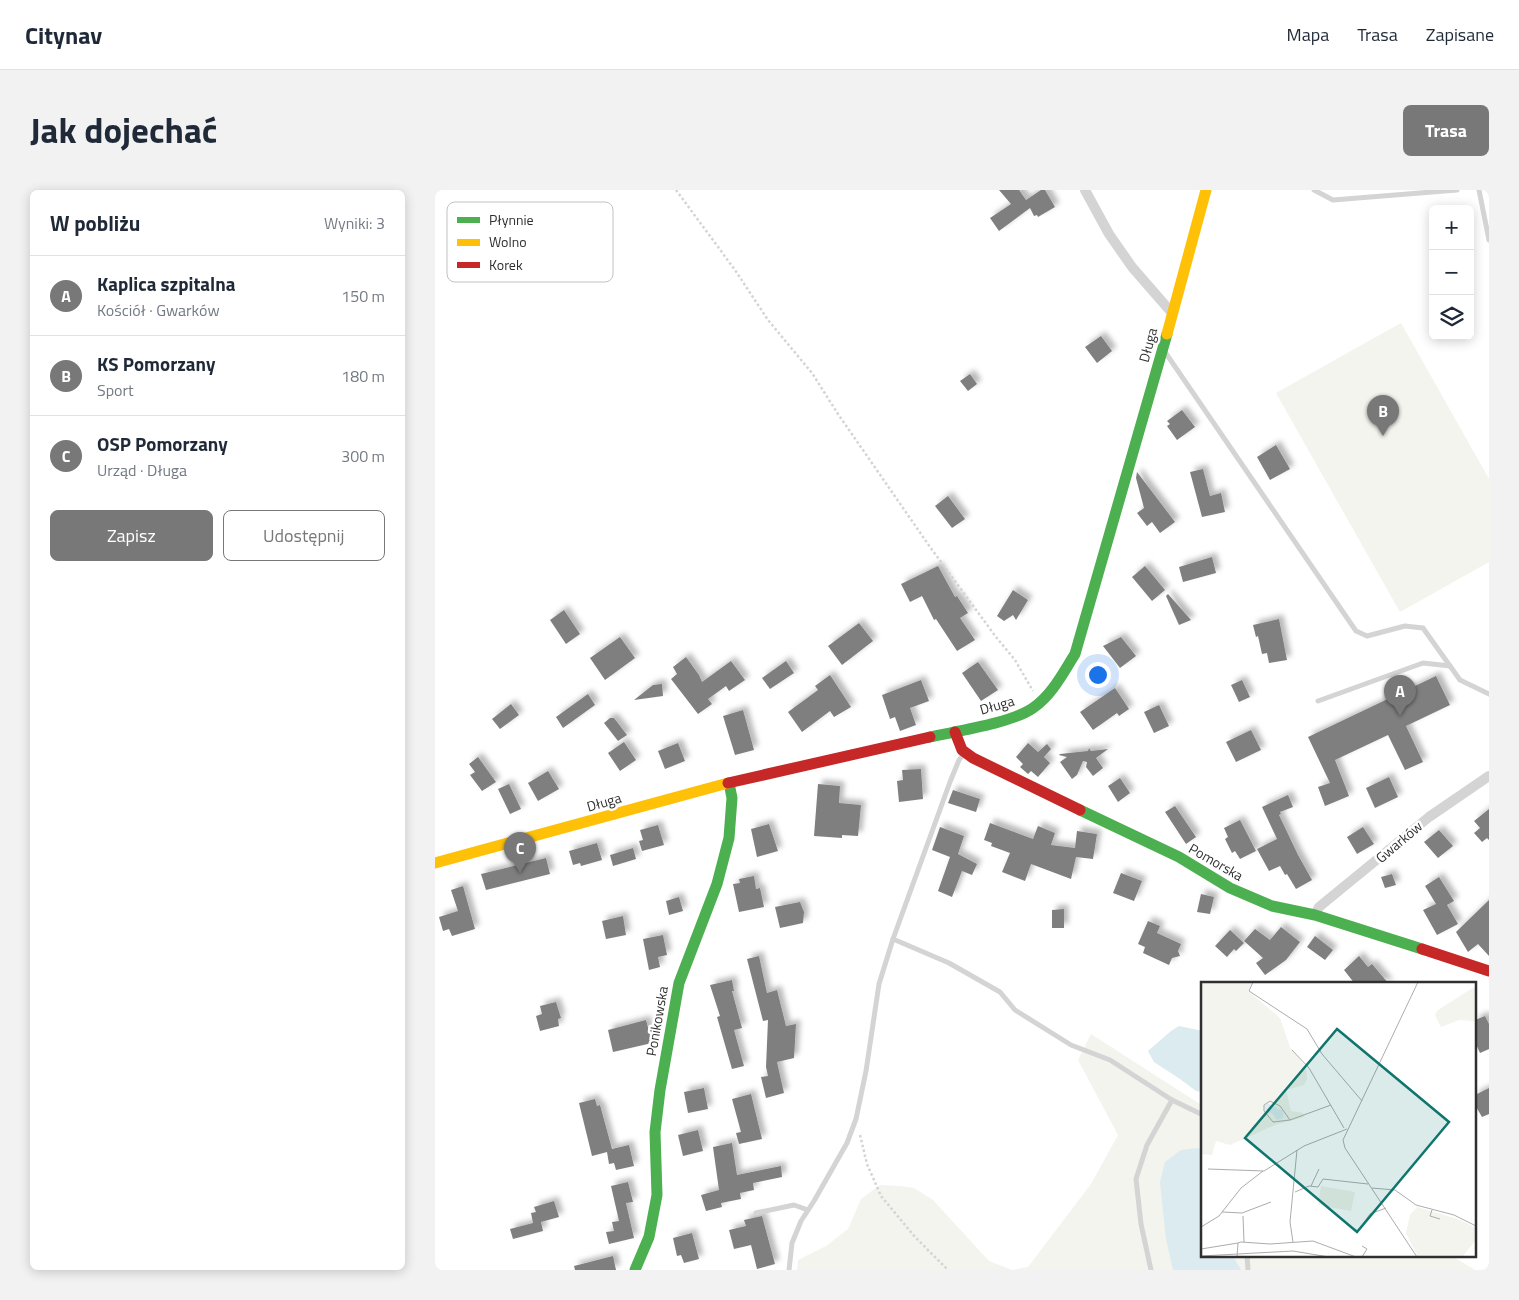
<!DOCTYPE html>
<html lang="pl">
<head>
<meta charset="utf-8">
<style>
  :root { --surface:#fff; --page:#f2f2f3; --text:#1f2937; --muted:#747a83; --line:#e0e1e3; --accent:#787878 }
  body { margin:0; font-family:"Titillium Web",sans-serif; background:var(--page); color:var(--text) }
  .controls { position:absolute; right:15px; top:15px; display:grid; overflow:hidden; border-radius:8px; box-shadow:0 2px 12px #0003 }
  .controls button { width:45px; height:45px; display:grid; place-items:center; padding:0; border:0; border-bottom:1px solid var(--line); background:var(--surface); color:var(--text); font:25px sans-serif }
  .you { position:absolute; left:662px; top:484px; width:18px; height:18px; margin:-12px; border:4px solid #fff; border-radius:50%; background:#1a73e8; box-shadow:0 0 0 8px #1a73e833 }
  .badge { display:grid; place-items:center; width:32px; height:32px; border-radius:50%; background:var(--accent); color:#fff; font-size:16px; font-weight:700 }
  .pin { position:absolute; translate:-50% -41px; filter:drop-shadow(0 1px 2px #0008) }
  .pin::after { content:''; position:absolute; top:26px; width:18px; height:15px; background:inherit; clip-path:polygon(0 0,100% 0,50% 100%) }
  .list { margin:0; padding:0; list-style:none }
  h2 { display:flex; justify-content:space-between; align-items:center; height:65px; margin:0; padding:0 20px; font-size:21px }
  h2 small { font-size:16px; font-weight:400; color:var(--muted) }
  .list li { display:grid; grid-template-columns:32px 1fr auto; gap:15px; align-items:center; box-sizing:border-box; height:80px; padding:0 20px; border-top:1px solid var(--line) }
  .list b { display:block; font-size:19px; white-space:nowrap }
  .list p { margin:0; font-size:16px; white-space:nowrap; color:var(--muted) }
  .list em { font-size:16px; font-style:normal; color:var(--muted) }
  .actions { display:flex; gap:10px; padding:15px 20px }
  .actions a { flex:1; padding:11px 0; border:1px solid var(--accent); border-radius:8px; text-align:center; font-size:18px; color:var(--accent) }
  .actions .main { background:var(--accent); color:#fff }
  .icon { flex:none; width:28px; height:28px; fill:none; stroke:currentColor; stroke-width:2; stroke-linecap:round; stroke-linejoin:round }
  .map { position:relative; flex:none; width:1054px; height:1080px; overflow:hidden; border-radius:8px }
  header { display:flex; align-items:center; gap:30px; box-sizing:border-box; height:70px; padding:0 25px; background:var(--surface); border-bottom:1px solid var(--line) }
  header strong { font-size:24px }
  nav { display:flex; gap:28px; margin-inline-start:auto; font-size:18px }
  .intro { display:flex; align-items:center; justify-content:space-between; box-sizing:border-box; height:120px; padding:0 30px }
  h1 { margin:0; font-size:35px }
  .button { padding:12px 22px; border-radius:8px; background:var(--accent); color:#fff; font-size:18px; font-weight:700 }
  main { display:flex; gap:30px; padding:0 30px }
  aside { flex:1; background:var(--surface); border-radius:8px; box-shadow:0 2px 12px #0003 }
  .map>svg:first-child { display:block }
  .green { fill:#f2f4ed }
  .water { fill:#dbebf0 }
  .building { fill:#7f7f7f; filter:url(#shadow) }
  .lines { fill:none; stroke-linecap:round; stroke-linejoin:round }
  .path { stroke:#d4d4d4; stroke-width:2.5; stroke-dasharray:2.5 2.5; stroke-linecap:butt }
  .lane { stroke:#d4d4d4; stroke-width:5 }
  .street { stroke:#d4d4d4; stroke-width:10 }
  .fast { stroke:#4caf50; stroke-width:11 }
  .slow { stroke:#ffc107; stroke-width:11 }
  .jam { stroke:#c62828; stroke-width:11 }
  .labels { text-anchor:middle; stroke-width:5; stroke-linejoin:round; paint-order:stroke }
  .street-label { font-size:14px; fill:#2f2f2f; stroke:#fff }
  .inset-road { fill:none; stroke:#acacac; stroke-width:1 }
  .view { fill:#0f766e; fill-opacity:0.15; stroke:#0f766e; stroke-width:2.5 }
  .inset-edge { fill:none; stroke:#2f2f2f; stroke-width:2.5 }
  .key { fill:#fff; stroke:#c1c1c1; stroke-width:1 }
  .key-label { font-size:14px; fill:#2f2f2f }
</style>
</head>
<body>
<header>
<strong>Citynav</strong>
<nav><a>Mapa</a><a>Trasa</a><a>Zapisane</a></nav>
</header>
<div class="intro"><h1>Jak dojechać</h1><a class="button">Trasa</a></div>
<main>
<aside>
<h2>W pobliżu<small>Wyniki: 3</small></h2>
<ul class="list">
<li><span class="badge">A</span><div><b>Kaplica szpitalna</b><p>Kościół · Gwarków</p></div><em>150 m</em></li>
<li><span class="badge">B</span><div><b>KS Pomorzany</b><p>Sport</p></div><em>180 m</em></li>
<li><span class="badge">C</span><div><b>OSP Pomorzany</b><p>Urząd · Długa</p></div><em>300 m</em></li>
</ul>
<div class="actions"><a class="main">Zapisz</a><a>Udostępnij</a></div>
</aside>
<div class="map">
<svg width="1054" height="1080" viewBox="0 0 1054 1080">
  <defs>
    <filter id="shadow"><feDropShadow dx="4.5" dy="-4.5" stdDeviation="2.5" flood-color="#0004"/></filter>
  </defs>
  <rect width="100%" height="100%" fill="#fff"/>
  <!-- green -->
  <g class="green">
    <path d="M966,133L1054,289V372L965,422L841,203Z"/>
    <path d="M656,844L768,916V1066H1017L1040,1080H362L363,1070L391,1056L413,1039L426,1009L445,995L465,996L479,998L498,1010L554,1071L577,1080L593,1077L656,994L683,945L643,870Z"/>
  </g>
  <!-- water -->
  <g class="water">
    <path d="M744,836L768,841V902L761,901L745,889L719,872L713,861L736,841Z"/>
    <path d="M763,958L768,961V1066H798L806,1080H738L731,1049L725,992L730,972L746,960Z"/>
  </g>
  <!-- building -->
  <g class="building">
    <path d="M564,0H584L591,10L606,0H610L620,17L603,27L602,25L599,26L595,18L564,41L555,28L576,14Z"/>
    <path d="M666,146L677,161L662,173L650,157Z"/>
    <path d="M535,184L542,194L533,201L525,191Z"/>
    <path d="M747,220L760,237L742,250L732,236L735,234L732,231Z"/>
    <path d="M841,255L855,279L835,290L822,267Z"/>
    <path d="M768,279L775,306L786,303L790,322L767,327L755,282Z"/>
    <path d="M702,282L740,332L725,343L717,332L712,336L702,323L709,318L701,288Z"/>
    <path d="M513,306L530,329L517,338L500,316Z"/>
    <path d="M777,367L781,383L748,392L744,377Z"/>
    <path d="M503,376L520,407L522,406L533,423L525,428L540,450L522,461L501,429L499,430L487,406L475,412L466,394Z"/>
    <path d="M710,376L730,400L717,411L697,387Z"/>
    <path d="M578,400L593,410L581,430L578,425L569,431L562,426Z"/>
    <path d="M733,404L756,430L744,435L731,406Z"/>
    <path d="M129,420L145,444L131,454L115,430Z"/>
    <path d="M844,429L852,470L834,473L832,463L827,464L823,446L821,447L818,435Z"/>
    <path d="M424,433L438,451L407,475L393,456Z"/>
    <path d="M185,447L200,468L170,490L155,468Z"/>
    <path d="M686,447L701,466L685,478L668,456Z"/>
    <path d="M251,467L264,485L267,492L296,471L310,490L294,501L291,496L273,509L277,514L263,524L236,489L242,484L238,477Z"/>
    <path d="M351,471L359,483L335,499L327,488Z"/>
    <path d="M543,472L563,500L546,511L527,483Z"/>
    <path d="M395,485L416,517L399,527L395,521L367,542L353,522L383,500L380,496Z"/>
    <path d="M1001,486L1015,515L971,536L988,572L970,580L953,545L900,570L914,606L890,616L883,597L895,593L873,547Z"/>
    <path d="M486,490L494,511L475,518L481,535L465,541L460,527L455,529L447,505Z"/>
    <path d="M807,490L815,507L804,512L796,495Z"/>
    <path d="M227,494L228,506L199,510L218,495Z"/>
    <path d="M680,498L694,519L684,526L682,523L658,540L645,522Z"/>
    <path d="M153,504L160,515L128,538L121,527Z"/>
    <path d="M76,514L84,525L65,539L57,529Z"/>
    <path d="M724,515L734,536L719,543L709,522Z"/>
    <path d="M308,520L319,560L300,565L288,526Z"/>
    <path d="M175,528H179L192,545L183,551L169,533Z"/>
    <path d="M816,540L826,560L801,572L791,552Z"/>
    <path d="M189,552L201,570L185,581L173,563Z"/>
    <path d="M243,553L250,571L230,579L223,561Z"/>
    <path d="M593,553L603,562L612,554L616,559L609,567L615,573L603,587L596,581L593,584L585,577L588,574L581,567Z"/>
    <path d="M654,558L656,561L673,559L661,568L668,578L658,586L651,577L652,572L648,571L642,585L637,589L625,572L632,567L624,565L625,564L653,561Z"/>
    <path d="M43,567L61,592L47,601L35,585L40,582L34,574Z"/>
    <path d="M486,579L488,609L464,612L462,591L468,590L467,580Z"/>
    <path d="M113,581L124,599L103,611L93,593Z"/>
    <path d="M954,587L963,607L940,618L931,598Z"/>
    <path d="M685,588L695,603L683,612L673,596Z"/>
    <path d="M74,594L86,619L75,624L63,599Z"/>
    <path d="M383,594L405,596L404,613L426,615L423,646L407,645V648L379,646Z"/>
    <path d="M518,600L545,609L541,622L513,613Z"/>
    <path d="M853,605L858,617L845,622L846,624L844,625L863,665L877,690L861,699L852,684L850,685L845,676L834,681L822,659L842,649L827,617Z"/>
    <path d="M740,616L761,647L751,654L730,622Z"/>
    <path d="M1054,619V650L1052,648L1047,652L1039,643L1045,638L1039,631Z"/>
    <path d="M805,630L821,661L805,669L800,661L797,663L790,649L793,647L789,638Z"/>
    <path d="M555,633L598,649L603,636L620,643L616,655L640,658L642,641L662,644L658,669L641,667L636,689L596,674L590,691L567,682L575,663L556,656L557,653L549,650Z"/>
    <path d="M334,634L343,661L322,667L316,639Z"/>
    <path d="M223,635L229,655L207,661L204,651L208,650L205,640Z"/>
    <path d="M505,637L529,646L523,664L542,674L537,685L527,681L517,707L503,701L515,667L497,660Z"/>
    <path d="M928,637L939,654L922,664L912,647Z"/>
    <path d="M1004,640L1018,656L1003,668L989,652Z"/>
    <path d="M162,653L167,670L146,676L145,673L138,675L134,661Z"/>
    <path d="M198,658L201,669L178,676L175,665Z"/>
    <path d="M111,668L115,684L51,700L46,684Z"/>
    <path d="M686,683L707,691L699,711L678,703Z"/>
    <path d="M957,684L961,695L950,698L946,687Z"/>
    <path d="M319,686L321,699L325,698L329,717L304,722L298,694L305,693L304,689Z"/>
    <path d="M1004,687L1019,711L1012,715L1023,734L1002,745L988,720L1001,714L990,696Z"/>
    <path d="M28,696L40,739L17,746L14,739L8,741L4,727L23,721L16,700Z"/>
    <path d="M766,704L779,707L775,724L762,722Z"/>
    <path d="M244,707L248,721L234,725L231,711Z"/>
    <path d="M1054,710V766L1043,754L1033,762L1021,742Z"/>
    <path d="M365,712L369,722L368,733L345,738L340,717Z"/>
    <path d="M629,719V738H617V720Z"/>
    <path d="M188,726L191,745L171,749L167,731Z"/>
    <path d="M713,731L725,736L722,743L746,754L743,761L745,766L737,768L734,775L708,763L710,757L703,754Z"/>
    <path d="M846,737L865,752L851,770L830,785L821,773L828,768L809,751L820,739L835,750Z"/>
    <path d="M795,740L809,753L801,761L799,759L792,767L780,756Z"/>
    <path d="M228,745L232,765L223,767L225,777L214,780L208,749Z"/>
    <path d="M880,746L898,760L890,770L872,757Z"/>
    <path d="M324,766L332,803L342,800L351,836L361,834L359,868L342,872L349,903L331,908L326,887L333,886L331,877L333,830L328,831L312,769Z"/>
    <path d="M924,766L933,777L937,774L954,794H920L909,780Z"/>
    <path d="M297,790L299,801H297L307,838L299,840L309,876L297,879L282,827L285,826L275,795Z"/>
    <path d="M121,812L126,828L123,829L124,836L105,841L101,826L107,824L105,816Z"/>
    <path d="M1050,826L1054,834V859L1045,863L1040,852V830Z"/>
    <path d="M211,830L217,853L178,862L173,840Z"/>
    <path d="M269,898L273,919L253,923L249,902Z"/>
    <path d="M1054,898V924L1047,927L1040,915V905Z"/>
    <path d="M316,904L327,949L304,954L301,943L306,942L297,909Z"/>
    <path d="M160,909L162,916L165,915L177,959L194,955L199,976L181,980L179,973L174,974L172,962L157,966L144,913Z"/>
    <path d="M263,940L268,961L248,966L243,945Z"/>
    <path d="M297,953L302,985L346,976L347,987L318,993L319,1000L305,1003L306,1009L286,1013L287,1017L271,1021L266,1005L284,1000L278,957Z"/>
    <path d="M193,992L198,1012L191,1013L199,1048L174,1054L171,1042L179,1041L177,1032L184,1031L176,996Z"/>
    <path d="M119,1011L124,1027L106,1032L108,1041L78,1049L75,1039L98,1033L96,1023L101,1022L99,1017Z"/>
    <path d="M327,1026L340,1074L322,1079L316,1055L299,1059L294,1040L311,1036L309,1030Z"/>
    <path d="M257,1043L264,1069L249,1073L246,1065L242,1066L238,1048Z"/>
    <path d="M178,1066L181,1080H140L139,1076Z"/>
  </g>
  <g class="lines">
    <!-- path -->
    <g class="path">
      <path d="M241,0L300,80L333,130L377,183L403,224L495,357L561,447L580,470L598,501"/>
      <path d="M425,945L432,974L446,1006L480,1047L513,1080"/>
    </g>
    <!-- lane -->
    <g class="lane">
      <path d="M879,0L898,10L1022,0"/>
      <path d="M1044,0L1054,50"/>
      <path d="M730,162L921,441L932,446L970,436L988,438L1025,490L1054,504"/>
      <path d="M883,511L988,473L1015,476"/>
      <path d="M458,749L514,773L565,802L580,820L636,855L675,870L737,910L768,925"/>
      <path d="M321,1023L359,1015L373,1020"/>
      <path d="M812,1066L813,1080"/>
      <path d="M354,1080L357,1053L366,1031L379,1011L412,953L421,929L431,881L444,794L458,749L515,592L524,570L529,564"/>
      <path d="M716,1080L706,1034L701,989L712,955L737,910"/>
    </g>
    <!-- street -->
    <g class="street">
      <path d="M650,0L674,44L697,77L737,123"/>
      <path d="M880,725L884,717L994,627L1054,586"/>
    </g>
    <!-- fast -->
    <g class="fast">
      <path d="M495,547C522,541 577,533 598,518C617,505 628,483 640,464L732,144"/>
      <path d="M645,620L744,667L795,698L837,716L880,725L987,759"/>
      <path d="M200,1080L214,1047L222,1005L220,942L225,900L244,793L282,694L294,648L297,608L294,593"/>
    </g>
    <!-- slow -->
    <g class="slow">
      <path d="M732,144L771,0"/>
      <path d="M0,673L293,593"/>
    </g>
    <!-- jam -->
    <g class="jam">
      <path d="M520,542L527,560L538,568L645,620"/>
      <path d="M293,593L495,547"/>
      <path d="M987,759L1054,781"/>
    </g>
  </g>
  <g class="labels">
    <!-- street labels -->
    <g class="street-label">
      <text transform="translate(713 155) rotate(-75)" y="5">Długa</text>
      <text transform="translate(562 515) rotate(-16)" y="5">Długa</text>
      <text transform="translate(169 612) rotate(-16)" y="5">Długa</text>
      <text transform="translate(964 652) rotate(-40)" y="5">Gwarków</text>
      <text transform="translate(781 672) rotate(30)" y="5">Pomorska</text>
      <text transform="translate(222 831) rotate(-80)" y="5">Ponikowska</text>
    </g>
  </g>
  <!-- overview -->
  <g transform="translate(766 792)">
    <rect width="275" height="275" fill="#fff"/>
    <path d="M0,0H51L47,9L79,36L89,65L105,85L106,97L103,103L85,108L90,129L102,131L103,135L74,143L29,163L15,159L11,173L0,172ZM275,4V39L258,38L240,45L234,33L237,28ZM120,204L154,210L150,229L117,223ZM216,225L257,237L275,246V258L261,275H217L205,251L209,233Z" fill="#f2f4ed"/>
    <path d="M66,121L82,129V136L76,138L71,131L65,130L63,125Z" fill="#dbebf0"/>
    <path class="inset-road" d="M52,0L48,9L106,47L121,72L161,119M91,68L108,86L143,146M89,138L72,140L63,129V123L69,119L79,124L89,138L130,123M7,187L63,189L103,164L146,147M110,204L118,187M171,206L194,208L215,223L253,233L275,244M94,210L108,204L117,205L122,197L167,202M231,228L229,234L239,237M21,230L41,231L70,220M42,234L43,260M147,243L157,249L169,232L185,226M0,245L18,234L40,206L62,189M92,260L89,240L96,168M161,264L166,267L161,275M0,267L37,261M0,274L92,269L128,275M36,275L37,261L40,260L69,262L112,259L155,275M83,275H112M216,275L144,166L142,158L217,0"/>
    <path class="view" d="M136,47L248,140L156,250L44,156Z"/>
    <rect width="275" height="275" class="inset-edge"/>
  </g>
  <!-- legend -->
  <rect x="12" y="12" width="166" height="80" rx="8" class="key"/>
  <rect x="22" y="27" width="23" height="6" fill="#4caf50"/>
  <rect x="22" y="49" width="23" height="7" fill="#ffc107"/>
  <rect x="22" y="72" width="23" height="6" fill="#c62828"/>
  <g class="key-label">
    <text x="54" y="35">Płynnie</text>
    <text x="54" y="57">Wolno</text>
    <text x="54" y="80">Korek</text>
  </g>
</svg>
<div class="controls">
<button>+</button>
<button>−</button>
<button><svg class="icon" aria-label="layers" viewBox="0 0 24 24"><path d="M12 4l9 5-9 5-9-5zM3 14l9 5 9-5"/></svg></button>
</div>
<div class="you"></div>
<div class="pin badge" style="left:965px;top:526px">A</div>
<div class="pin badge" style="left:948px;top:246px">B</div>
<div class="pin badge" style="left:85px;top:683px">C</div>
</div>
</main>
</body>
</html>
